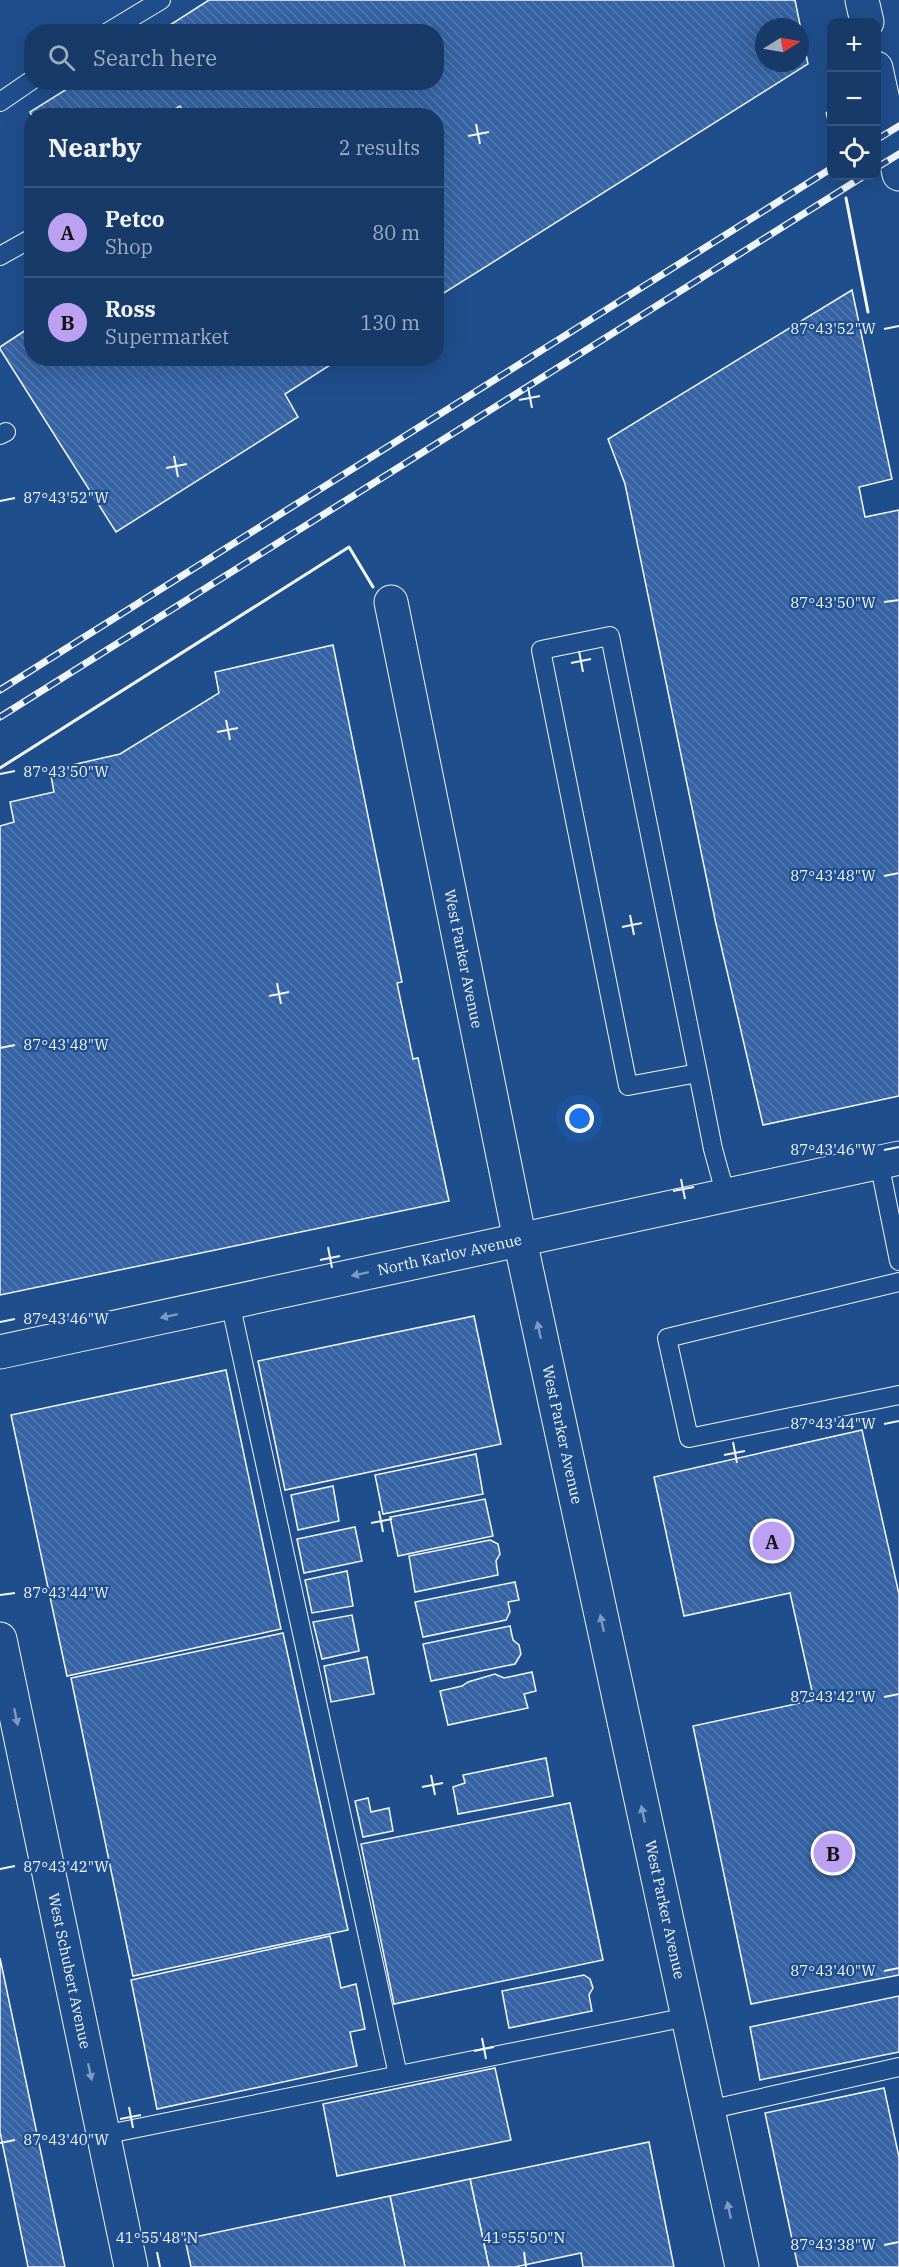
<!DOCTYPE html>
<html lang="en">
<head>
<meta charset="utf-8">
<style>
  :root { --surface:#173a69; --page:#20416f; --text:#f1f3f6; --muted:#9eadc0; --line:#36547d; --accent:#bca0f2 }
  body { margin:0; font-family:"IBM Plex Serif",serif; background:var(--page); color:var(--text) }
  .controls { position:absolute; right:18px; top:18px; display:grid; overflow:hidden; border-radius:12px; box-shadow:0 6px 24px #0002 }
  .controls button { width:54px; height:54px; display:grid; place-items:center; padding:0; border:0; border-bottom:2px solid var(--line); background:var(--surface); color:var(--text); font:30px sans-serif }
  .compass { position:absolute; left:755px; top:18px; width:54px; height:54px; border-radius:50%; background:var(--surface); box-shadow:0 6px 24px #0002; rotate:79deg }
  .you { position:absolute; left:580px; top:1119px; width:21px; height:21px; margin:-15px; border:4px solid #fff; border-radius:50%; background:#1a73e8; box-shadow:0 0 0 9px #1a73e833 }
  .badge { display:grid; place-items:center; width:39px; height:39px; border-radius:50%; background:var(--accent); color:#111; font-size:20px; font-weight:700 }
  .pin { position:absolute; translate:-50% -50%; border:3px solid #fff; box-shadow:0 2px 6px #0006 }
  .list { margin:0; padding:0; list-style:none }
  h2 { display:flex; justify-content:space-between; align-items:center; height:78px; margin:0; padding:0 24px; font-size:26px }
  h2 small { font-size:20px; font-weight:400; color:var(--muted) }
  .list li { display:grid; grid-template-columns:39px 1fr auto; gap:18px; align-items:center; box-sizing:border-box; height:90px; padding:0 24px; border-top:2px solid var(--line) }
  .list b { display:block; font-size:22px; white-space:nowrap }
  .list p { margin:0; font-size:20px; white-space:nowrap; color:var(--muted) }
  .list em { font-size:20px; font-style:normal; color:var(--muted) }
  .icon { flex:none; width:33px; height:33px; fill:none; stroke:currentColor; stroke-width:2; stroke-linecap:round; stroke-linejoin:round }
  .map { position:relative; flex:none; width:899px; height:2267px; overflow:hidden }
  .search { position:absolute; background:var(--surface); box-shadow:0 6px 24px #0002; left:24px; top:24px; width:420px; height:66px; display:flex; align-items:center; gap:15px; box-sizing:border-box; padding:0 21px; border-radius:24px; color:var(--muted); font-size:22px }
  .panel { position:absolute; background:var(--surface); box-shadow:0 6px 24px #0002; left:24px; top:108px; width:420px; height:258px; border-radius:24px }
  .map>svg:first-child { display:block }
  .building { fill:url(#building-back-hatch); stroke:#f2f6ff; stroke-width:1.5; fill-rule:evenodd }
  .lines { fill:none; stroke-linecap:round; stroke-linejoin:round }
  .service-casing { stroke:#f2f6ff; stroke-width:20 }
  .minor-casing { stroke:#f2f6ff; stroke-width:35 }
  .secondary-casing { stroke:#f2f6ff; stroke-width:35 }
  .service { stroke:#1f4e8c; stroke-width:18 }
  .minor { stroke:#1f4e8c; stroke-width:33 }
  .secondary { stroke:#1f4e8c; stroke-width:33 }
  .rail-casing { stroke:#f2f6ff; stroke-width:7 }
  .rail { stroke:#1f4e8c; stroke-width:4.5; stroke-dasharray:14; stroke-linecap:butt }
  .wall { stroke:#f2f6ff; stroke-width:3 }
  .oneway { fill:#7e9ac0 }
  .ticks { fill:none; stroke:#f2f6ff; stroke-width:2 }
  .labels { text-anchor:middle; stroke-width:4.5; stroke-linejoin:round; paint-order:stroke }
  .street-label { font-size:15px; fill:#f2f6ff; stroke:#1f4e8c }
  .ticks-label { font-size:15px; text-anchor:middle; fill:#f2f6ff; stroke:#1f4e8c; stroke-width:4.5; stroke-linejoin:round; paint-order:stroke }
</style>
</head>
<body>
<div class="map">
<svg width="899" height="2267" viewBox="0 0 899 2267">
  <defs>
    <pattern id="building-back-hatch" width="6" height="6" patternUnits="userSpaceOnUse" patternTransform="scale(1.5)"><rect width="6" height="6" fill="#3563a3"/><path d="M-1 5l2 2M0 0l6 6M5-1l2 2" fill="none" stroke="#537ab1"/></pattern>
  </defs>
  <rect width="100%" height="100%" fill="#1f4e8c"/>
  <!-- building -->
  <g class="building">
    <path d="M209,0H795L808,64L436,298V116H186L180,106L163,116H32L30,112L78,82H436V32H159ZM764,27H800V63H764Z"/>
    <path d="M852,290L892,479L859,487L865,517L899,510V1096L763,1125L716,924L625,484L608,439Z"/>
    <path d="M32,326V358H341L285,394L298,417L116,532L0,349V347Z"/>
    <path d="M333,645L402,982L397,983L413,1059L418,1058L449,1201L0,1295V826L14,822L10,802L54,792L50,770L120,754L219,693L215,672Z"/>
    <path d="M474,1316L501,1444L285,1490L258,1361Z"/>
    <path d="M226,1370L281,1629L67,1676L11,1415Z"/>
    <path d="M862,1430L899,1594V1975L751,2004L693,1726L814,1700L790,1593L684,1616L654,1477Z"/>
    <path d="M476,1454L483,1494L383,1514L375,1475Z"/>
    <path d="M333,1486L339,1521L298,1530L291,1495Z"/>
    <path d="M485,1499L493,1536L398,1556L390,1517Z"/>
    <path d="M355,1527L362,1561L304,1573L297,1539Z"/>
    <path d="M490,1540L498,1544L500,1554L496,1561L498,1575L415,1592L409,1556Z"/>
    <path d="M347,1571L353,1606L312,1613L305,1580Z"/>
    <path d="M515,1582L519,1600L508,1602L510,1612L506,1620L423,1637L415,1602Z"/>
    <path d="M352,1615L359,1651L322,1659L313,1622Z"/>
    <path d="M510,1626L513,1640L519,1645L521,1654L515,1664L431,1681L423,1644Z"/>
    <path d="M283,1633L348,1930L133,1976L71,1678Z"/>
    <path d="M367,1657L374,1694L331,1702L324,1666Z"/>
    <path d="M532,1672L536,1691L524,1694L528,1708L448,1725L440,1691L462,1686L468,1682L495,1674L504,1678Z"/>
    <path d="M546,1758L553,1796L458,1814L453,1787L465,1783L463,1775Z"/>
    <path d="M368,1798L371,1812L389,1808L393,1831L363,1837L355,1801Z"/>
    <path d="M570,1803L603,1960L394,2004L361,1844Z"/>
    <path d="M330,1936L341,1988L356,1984L365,2029L350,2032L357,2066L157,2109L131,1980Z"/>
    <path d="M0,1958L65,2267H28L0,2132Z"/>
    <path d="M584,1975L590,1979L593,1988L589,1995L592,2011L509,2028L502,1991Z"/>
    <path d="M899,1996V2052L760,2080L750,2027Z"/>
    <path d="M495,2068L511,2140L337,2176L323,2104Z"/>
    <path d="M884,2088L899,2157V2267H798L765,2113Z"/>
    <path d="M649,2142L674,2267H583L581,2253L515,2267H489L470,2179Z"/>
    <path d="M470,2179L489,2267H405L390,2196Z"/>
    <path d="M390,2196L405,2267H191L185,2239Z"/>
  </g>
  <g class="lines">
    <defs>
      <g id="service">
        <path d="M108,32L161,0"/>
        <path d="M0,102L32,80"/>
        <path d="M0,256L32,238"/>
        <path d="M0,435L6,432"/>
        <path d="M698,1073L628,1086L541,650L610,636L698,1073L713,1149L726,1196"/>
        <path d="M879,1162L899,1261"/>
        <path d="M899,1282L667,1338L689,1438L899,1395"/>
        <path d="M230,1302L398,2075"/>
        <path d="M708,2110L899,2067"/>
        <path d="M103,2135L687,2017"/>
      </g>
      <g id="minor">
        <path id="s1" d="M391,602L520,1240L742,2267"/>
        <path id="s2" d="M0,1352L899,1158"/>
        <path id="s3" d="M0,1639L131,2267"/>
      </g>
      <g id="secondary">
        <path d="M862,0L867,22"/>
        <path d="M876,68L899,174"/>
      </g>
    </defs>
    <!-- service casing -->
    <use href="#service" class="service-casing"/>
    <!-- minor casing -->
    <use href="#minor" class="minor-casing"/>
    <!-- secondary casing -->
    <use href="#secondary" class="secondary-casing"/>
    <!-- service -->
    <use href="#service" class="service"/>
    <!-- minor -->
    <use href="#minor" class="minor"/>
    <!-- secondary -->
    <use href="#secondary" class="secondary"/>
    <defs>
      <g id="rail">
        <path d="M876,140L899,126"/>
        <path d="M876,168L899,154"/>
        <path d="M0,690L832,168"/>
        <path d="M0,717L864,176"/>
      </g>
    </defs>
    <!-- rail casing -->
    <use href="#rail" class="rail-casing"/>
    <!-- rail -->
    <use href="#rail" class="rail"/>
    <!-- wall -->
    <g class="wall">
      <path d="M827,113L832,134"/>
      <path d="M846,198L868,312"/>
      <path d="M0,768L349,547L373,587"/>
    </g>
  </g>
  <!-- one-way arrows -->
  <defs><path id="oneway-solid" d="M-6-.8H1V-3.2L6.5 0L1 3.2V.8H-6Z" transform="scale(1.5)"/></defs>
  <g class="oneway">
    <use href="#oneway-solid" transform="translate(360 1274) rotate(168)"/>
    <use href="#oneway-solid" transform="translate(169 1316) rotate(168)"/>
    <use href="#oneway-solid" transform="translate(539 1330) rotate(-102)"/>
    <use href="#oneway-solid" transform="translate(602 1623) rotate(-102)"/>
    <use href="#oneway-solid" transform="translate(16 1717) rotate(78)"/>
    <use href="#oneway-solid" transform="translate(643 1814) rotate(-102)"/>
    <use href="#oneway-solid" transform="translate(90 2072) rotate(78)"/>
    <use href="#oneway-solid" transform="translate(729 2210) rotate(-102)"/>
  </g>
  <!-- ticks -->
  <path class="ticks" d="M476,124L480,144M468,136L489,132M884,329L899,326M528,387L532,408M519,400L540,396M174,456L178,477M166,468L187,464M0,501L15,498M884,602L899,600M579,651L583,672M571,663L591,659M226,720L230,740M217,732L238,728M0,774L15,771M884,876L899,873M630,915L634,935M622,927L642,923M277,983L281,1004M269,996L289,992M0,1048L15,1045M884,1150L899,1147M681,1179L685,1199M673,1191L694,1187M328,1247L332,1268M320,1260L340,1256M0,1322L15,1319M884,1424L899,1421M733,1442L737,1463M724,1455L745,1451M379,1511L383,1532M371,1523L392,1519M0,1595L15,1593M884,1697L899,1694M431,1775L435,1795M422,1787L443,1783M0,1869L15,1866M884,1971L899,1968M482,2038L486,2059M474,2051L494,2047M129,2107L133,2128M120,2119L141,2115M0,2143L15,2140M884,2245L899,2242M157,2252L160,2267M524,2252L526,2267"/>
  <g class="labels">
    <!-- street labels -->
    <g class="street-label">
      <text dy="5" stroke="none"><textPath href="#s1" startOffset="364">West Parker Avenue</textPath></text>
      <text dy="5" stroke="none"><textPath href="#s2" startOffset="460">North Karlov Avenue</textPath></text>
      <text dy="5" stroke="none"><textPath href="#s1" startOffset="850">West Parker Avenue</textPath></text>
      <text dy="5" stroke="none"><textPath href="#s1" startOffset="1336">West Parker Avenue</textPath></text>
      <text dy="5" stroke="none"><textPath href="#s3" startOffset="339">West Schubert Avenue</textPath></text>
    </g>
  </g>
  <g class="ticks-label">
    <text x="833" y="334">87°43'52"W</text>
    <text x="66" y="503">87°43'52"W</text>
    <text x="833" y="608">87°43'50"W</text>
    <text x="66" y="777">87°43'50"W</text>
    <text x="833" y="881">87°43'48"W</text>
    <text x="66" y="1050">87°43'48"W</text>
    <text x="833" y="1155">87°43'46"W</text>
    <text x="66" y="1324">87°43'46"W</text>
    <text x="833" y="1429">87°43'44"W</text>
    <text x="66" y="1598">87°43'44"W</text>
    <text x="833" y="1702">87°43'42"W</text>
    <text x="66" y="1872">87°43'42"W</text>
    <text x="833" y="1976">87°43'40"W</text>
    <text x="66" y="2145">87°43'40"W</text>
    <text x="157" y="2243">41°55'48"N</text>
    <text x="524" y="2243">41°55'50"N</text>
    <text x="833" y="2250">87°43'38"W</text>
  </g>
</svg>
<div class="controls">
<button>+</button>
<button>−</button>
<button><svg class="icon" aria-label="locate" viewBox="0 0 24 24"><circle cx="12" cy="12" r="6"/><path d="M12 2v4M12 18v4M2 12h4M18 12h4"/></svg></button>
</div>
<svg class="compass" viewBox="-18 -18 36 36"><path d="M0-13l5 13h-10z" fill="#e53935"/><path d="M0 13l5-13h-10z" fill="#9eadc0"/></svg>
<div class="you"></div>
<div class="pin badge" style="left:772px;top:1541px">A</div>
<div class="pin badge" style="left:833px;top:1853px">B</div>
<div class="search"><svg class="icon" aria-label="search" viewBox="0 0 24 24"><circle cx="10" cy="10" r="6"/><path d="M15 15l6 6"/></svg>Search here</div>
<section class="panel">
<h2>Nearby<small>2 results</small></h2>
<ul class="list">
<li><span class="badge">A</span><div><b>Petco</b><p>Shop</p></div><em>80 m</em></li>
<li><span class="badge">B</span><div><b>Ross</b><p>Supermarket</p></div><em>130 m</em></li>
</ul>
</section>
</div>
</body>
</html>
